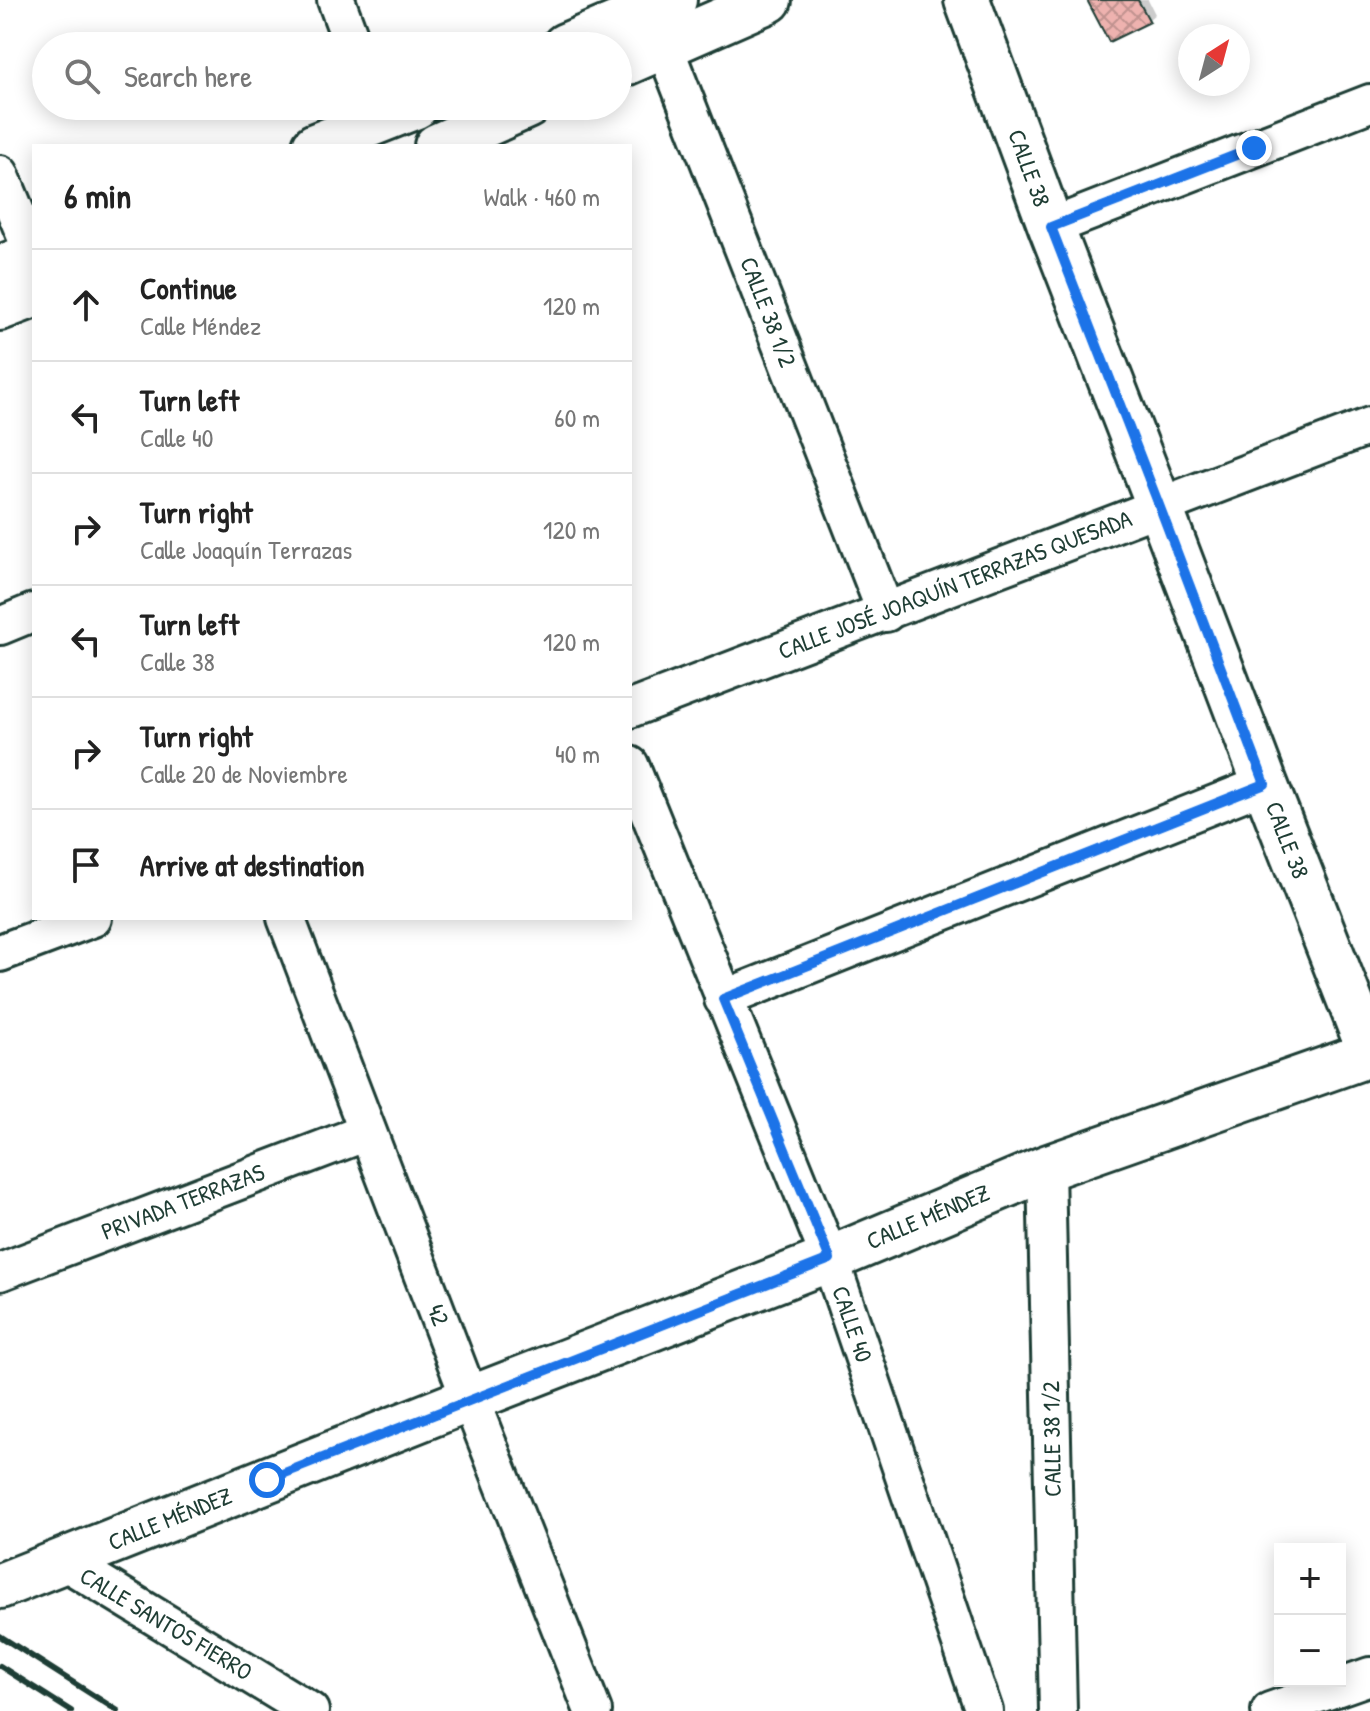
<!DOCTYPE html>
<html lang="en">
<head>
<meta charset="utf-8">
<style>
  :root { --surface:#fff; --page:#f6f6f6; --text:#222; --muted:#767676; --line:#e0e0e0 }
  body { margin:0; font-family:"Patrick Hand",sans-serif; background:var(--page); color:var(--text) }
  .controls { position:absolute; right:24px; bottom:24px; display:grid; overflow:hidden; border-radius:0px; box-shadow:0 4px 20px #0003 }
  .controls button { width:72px; height:72px; display:grid; place-items:center; padding:0; border:0; border-bottom:2px solid var(--line); background:var(--surface); color:var(--text); font:40px sans-serif }
  .compass { position:absolute; left:1178px; top:24px; width:72px; height:72px; border-radius:50%; background:var(--surface); box-shadow:0 4px 20px #0003; rotate:36deg }
  .stop { position:absolute; width:24px; height:24px; margin:-18px; border:6px solid #1a73e8; border-radius:50%; background:#fff }
  .stop.end { background:#1a73e8; border-color:#fff; box-shadow:0 2px 8px #0008 }
  .list { margin:0; padding:0; list-style:none }
  h2 { display:flex; justify-content:space-between; align-items:center; height:104px; margin:0; padding:0 32px; font-size:34px }
  h2 small { font-size:26px; font-weight:400; color:var(--muted) }
  .list li { display:grid; grid-template-columns:52px 1fr auto; gap:24px; align-items:center; box-sizing:border-box; height:112px; padding:0 32px; border-top:2px solid var(--line) }
  .list b { display:block; font-size:30px; white-space:nowrap }
  .list p { margin:0; font-size:26px; white-space:nowrap; color:var(--muted) }
  .list em { font-size:26px; font-style:normal; color:var(--muted) }
  .icon { flex:none; width:44px; height:44px; fill:none; stroke:currentColor; stroke-width:2; stroke-linecap:round; stroke-linejoin:round }
  .map { position:relative; flex:none; width:1370px; height:1711px; overflow:hidden }
  .search { position:absolute; background:var(--surface); box-shadow:0 4px 20px #0003; left:32px; top:32px; width:600px; height:88px; display:flex; align-items:center; gap:20px; box-sizing:border-box; padding:0 28px; border-radius:44px; color:var(--muted); font-size:30px }
  .panel { position:absolute; background:var(--surface); box-shadow:0 4px 20px #0003; left:32px; top:144px; width:600px; height:776px; border-radius:0px }
  .map>svg:first-child { display:block }
  .shadow { fill:#0003 }
  .building { fill:url(#building-cross-hatch); stroke:#1f3d34; stroke-width:2 }
  .lines { fill:none; stroke-linecap:round; stroke-linejoin:round }
  .minor-casing { stroke:#1f3d34; stroke-width:42 }
  .tertiary-casing { stroke:#1f3d34; stroke-width:50 }
  .secondary-casing { stroke:#1f3d34; stroke-width:50 }
  .minor { stroke:#fff; stroke-width:36 }
  .tertiary { stroke:#fff; stroke-width:44 }
  .secondary { stroke:#fff; stroke-width:44 }
  .rail { stroke:#1f3d34; stroke-width:6 }
  .route { stroke:#1a73e8; stroke-width:10 }
  .labels { text-anchor:middle; stroke-width:6; stroke-linejoin:round; paint-order:stroke }
  .street-label { font-size:24px; fill:#1f3d34; stroke:#fff }
</style>
</head>
<body>
<div class="map">
<svg width="1370" height="1711" viewBox="0 0 1370 1711">
  <defs>
    <pattern id="building-cross-hatch" width="8" height="8" patternUnits="userSpaceOnUse" patternTransform="scale(2)"><rect width="8" height="8" fill="#eeb2af"/><path d="M0 0l8 8M0 8l8-8" fill="none" stroke="#c0928f"/></pattern>
  </defs>
  <rect width="100%" height="100%" fill="#fff"/>
  <filter id="ink" filterUnits="userSpaceOnUse"><feTurbulence type="fractalNoise" baseFrequency=".0125" numOctaves="2"/><feDisplacementMap in="SourceGraphic" scale="16" xChannelSelector="R" yChannelSelector="G"/><feConvolveMatrix kernelMatrix="1 2 1 2 8 2 1 2 1" color-interpolation-filters="sRGB"/></filter>
  <g filter="url(#ink)">
    <!-- shadow -->
    <path class="shadow" d="M1089,0H1148L1155,14L1148,20Z"/>
    <!-- building -->
    <path class="building" d="M1087,0H1138L1150,22L1109,42Z"/>
    <g class="lines">
      <defs>
        <g id="minor">
          <path d="M336,0L353,46"/>
          <path d="M653,23L664,46L886,613"/>
          <path d="M0,174L34,256"/>
          <path d="M1051,227L1370,103"/>
          <path d="M0,626L34,612"/>
          <path d="M630,709C877,616 1123,519 1370,426"/>
          <path d="M630,765L830,1259L984,1711"/>
          <path d="M286,918L470,1399L593,1711"/>
          <path d="M0,953L93,918"/>
          <path d="M723,999L1265,784"/>
          <path d="M1046,1168L1058,1711"/>
          <path d="M0,1272L367,1132"/>
          <path d="M64,1561L310,1711"/>
          <path d="M1270,1711L1370,1676"/>
        </g>
        <g id="tertiary">
          <path d="M967,0L1051,227L1159,505L1265,784L1370,1052"/>
          <path d="M0,1586L470,1399L830,1259L1046,1168L1370,1054"/>
        </g>
        <g id="secondary">
          <path d="M565,46L674,0"/>
          <path d="M618,66L769,0"/>
          <path d="M315,146L416,106"/>
          <path d="M437,146L527,106"/>
          <path d="M0,268L34,255"/>
          <path d="M0,308L34,295"/>
        </g>
      </defs>
      <!-- minor casing -->
      <use href="#minor" class="minor-casing"/>
      <!-- tertiary casing -->
      <use href="#tertiary" class="tertiary-casing"/>
      <!-- secondary casing -->
      <use href="#secondary" class="secondary-casing"/>
      <!-- minor -->
      <use href="#minor" class="minor"/>
      <!-- tertiary -->
      <use href="#tertiary" class="tertiary"/>
      <!-- secondary -->
      <use href="#secondary" class="secondary"/>
      <!-- rail -->
      <g class="rail">
        <path d="M0,1636L118,1711"/>
        <path d="M0,1666L71,1711"/>
      </g>
    </g>
  </g>
  <g class="lines" filter="url(#ink)">
    <!-- route -->
    <path class="route" d="M267,1480L830,1259L723,999L1265,784L1159,505L1051,227L1254,148"/>
  </g>
  <g class="labels">
    <!-- street labels -->
    <g class="street-label">
      <text transform="translate(1029 168) rotate(70)" y="8">CALLE 38</text>
      <text transform="translate(768 312) rotate(69)" y="8">CALLE 38 1/2</text>
      <text transform="translate(955 585) rotate(-21)" y="8">CALLE JOSÉ JOAQUÍN TERRAZAS QUESADA</text>
      <text transform="translate(1287 840) rotate(69)" y="8">CALLE 38</text>
      <text transform="translate(183 1202) rotate(-21)" y="8">PRIVADA TERRAZAS</text>
      <text transform="translate(928 1217) rotate(-23)" y="8">CALLE MÉNDEZ</text>
      <text transform="translate(438 1315) rotate(69)" y="8">42</text>
      <text transform="translate(852 1324) rotate(71)" y="8">CALLE 40</text>
      <text transform="translate(1052 1439) rotate(-91)" y="8">CALLE 38 1/2</text>
      <text transform="translate(170 1519) rotate(-22)" y="8">CALLE MÉNDEZ</text>
      <text transform="translate(166 1624) rotate(31)" y="8">CALLE SANTOS FIERRO</text>
    </g>
  </g>
</svg>
<div class="controls">
<button>+</button>
<button>−</button>
</div>
<svg class="compass" viewBox="-18 -18 36 36"><path d="M0-13l5 13h-10z" fill="#e53935"/><path d="M0 13l5-13h-10z" fill="#767676"/></svg>
<div class="stop" style="left:267px;top:1480px"></div>
<div class="stop end" style="left:1254px;top:148px"></div>
<div class="search"><svg class="icon" aria-label="search" viewBox="0 0 24 24"><circle cx="10" cy="10" r="6"/><path d="M15 15l6 6"/></svg>Search here</div>
<section class="panel">
<h2>6 min<small>Walk · 460 m</small></h2>
<ul class="list">
<li><svg class="icon" aria-label="ahead" viewBox="0 0 24 24"><path d="M12 20V5M6 11l6-6 6 6"/></svg><div><b>Continue</b><p>Calle Méndez</p></div><em>120 m</em></li>
<li><svg class="icon" aria-label="left" viewBox="0 0 24 24"><path d="M17 20v-9H6M10 6l-5 5 5 5"/></svg><div><b>Turn left</b><p>Calle 40</p></div><em>60 m</em></li>
<li><svg class="icon" aria-label="right" viewBox="0 0 24 24"><path d="M7 20v-9h11M14 6l5 5-5 5"/></svg><div><b>Turn right</b><p>Calle Joaquín Terrazas</p></div><em>120 m</em></li>
<li><svg class="icon" aria-label="left" viewBox="0 0 24 24"><path d="M17 20v-9H6M10 6l-5 5 5 5"/></svg><div><b>Turn left</b><p>Calle 38</p></div><em>120 m</em></li>
<li><svg class="icon" aria-label="right" viewBox="0 0 24 24"><path d="M7 20v-9h11M14 6l5 5-5 5"/></svg><div><b>Turn right</b><p>Calle 20 de Noviembre</p></div><em>40 m</em></li>
<li><svg class="icon" aria-label="arrive" viewBox="0 0 24 24"><path d="M6 21V4h12l-3 4 3 4H6"/></svg><div><b>Arrive at destination</b></div></li>
</ul>
</section>
</div>
</body>
</html>
